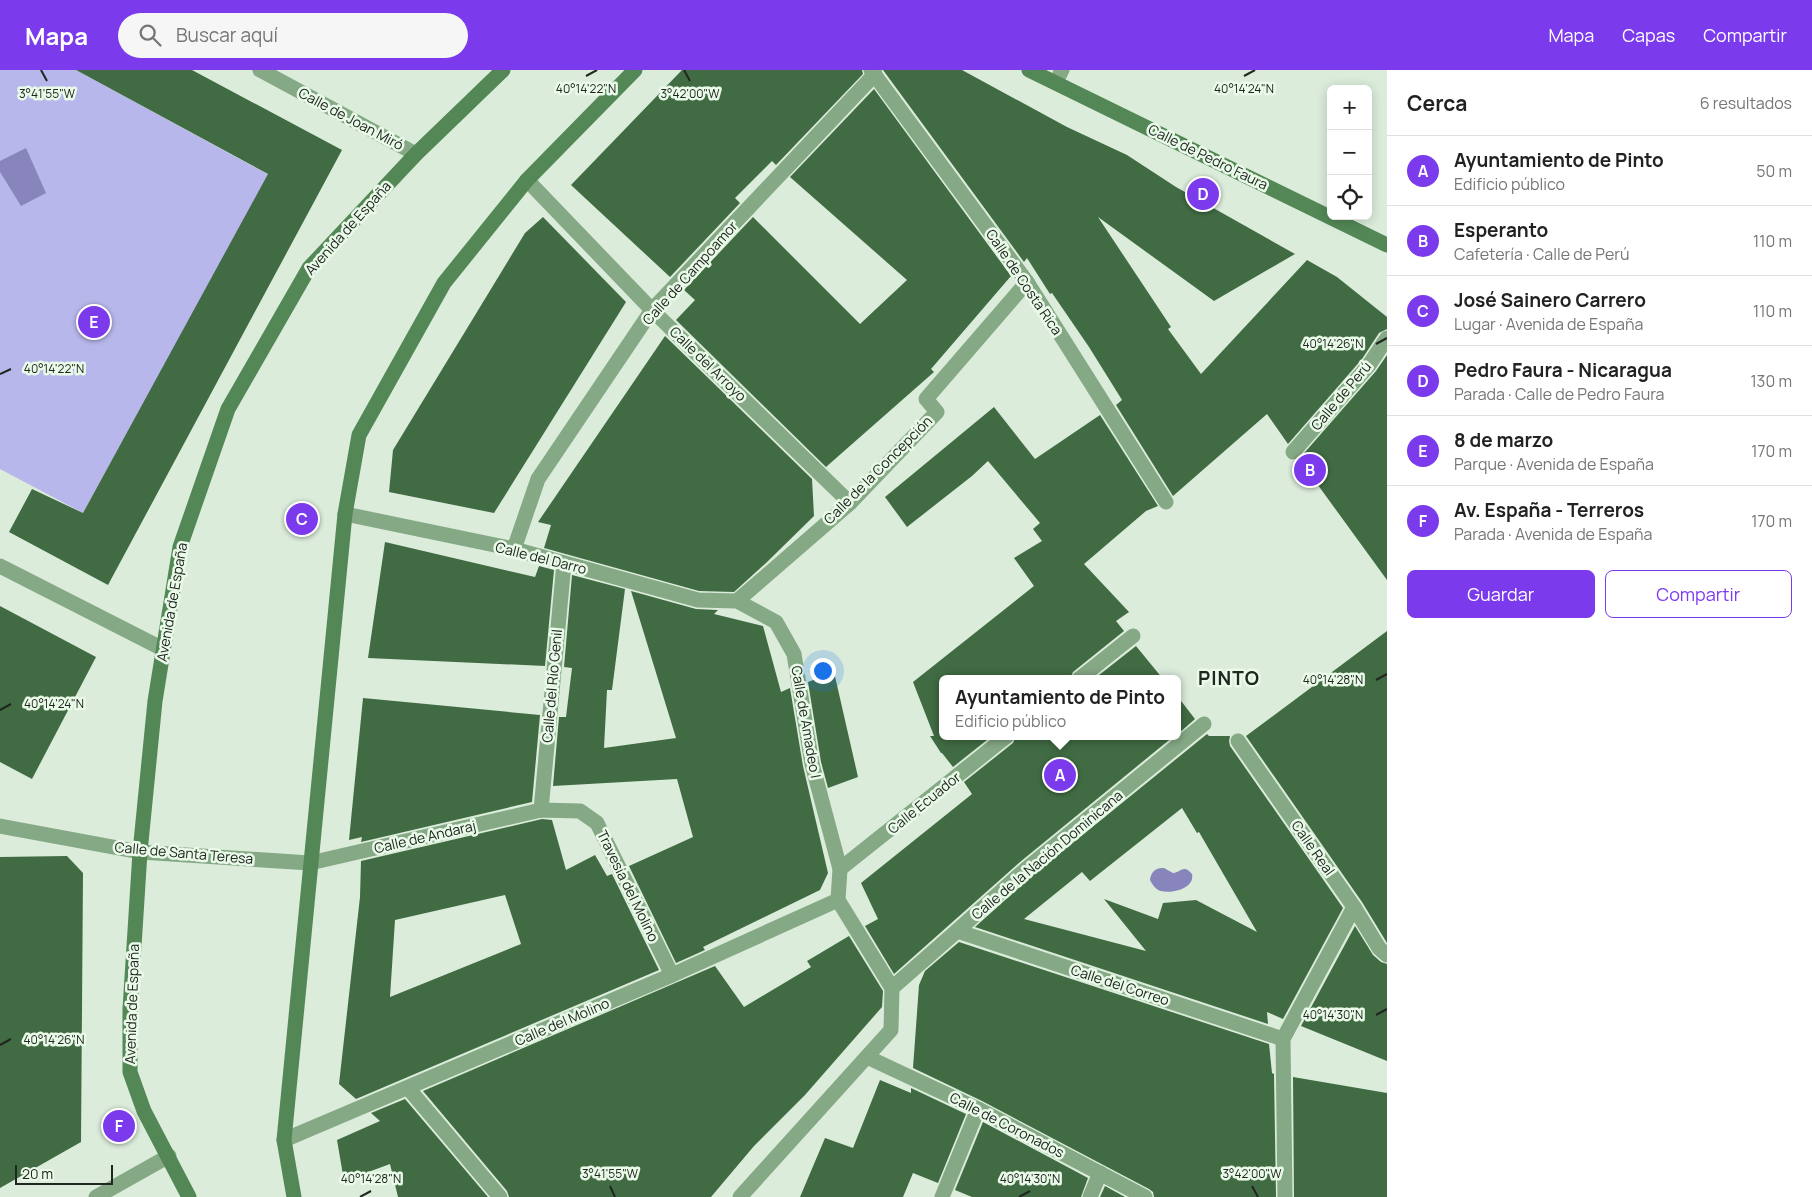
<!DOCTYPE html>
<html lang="es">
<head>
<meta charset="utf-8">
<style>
  :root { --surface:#fff; --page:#f6f6f6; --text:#222; --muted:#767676; --line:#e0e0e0; --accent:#7c3aed }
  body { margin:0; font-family:Manrope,sans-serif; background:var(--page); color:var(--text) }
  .controls { position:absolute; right:15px; top:15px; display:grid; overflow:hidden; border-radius:8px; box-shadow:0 2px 12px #0003 }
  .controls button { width:45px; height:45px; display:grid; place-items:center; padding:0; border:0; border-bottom:1px solid var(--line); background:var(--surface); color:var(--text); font:25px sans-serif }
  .scale { position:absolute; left:15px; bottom:12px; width:98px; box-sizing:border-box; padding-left:5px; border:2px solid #202620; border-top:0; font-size:14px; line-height:18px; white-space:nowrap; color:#202620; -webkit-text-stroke:4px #e9fae8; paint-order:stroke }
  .you { position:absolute; left:822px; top:600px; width:18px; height:18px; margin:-12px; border:4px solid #fff; border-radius:50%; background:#1a73e8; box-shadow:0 0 0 8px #1a73e833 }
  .badge { display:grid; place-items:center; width:32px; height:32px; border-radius:50%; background:var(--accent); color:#fff; font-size:16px; font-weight:700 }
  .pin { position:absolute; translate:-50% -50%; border:2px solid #fff; box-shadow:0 1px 5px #0006 }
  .popup { position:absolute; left:939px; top:605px; width:242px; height:65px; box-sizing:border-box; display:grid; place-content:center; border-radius:8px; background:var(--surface); filter:drop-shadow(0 1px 4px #0005); font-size:16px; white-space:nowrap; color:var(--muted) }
  .popup b { font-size:19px; color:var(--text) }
  .popup::after { content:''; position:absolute; left:50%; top:100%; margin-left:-10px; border:10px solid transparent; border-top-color:var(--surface) }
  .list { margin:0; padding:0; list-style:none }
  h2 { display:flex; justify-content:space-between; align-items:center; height:65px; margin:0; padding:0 20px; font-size:21px }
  h2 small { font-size:16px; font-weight:400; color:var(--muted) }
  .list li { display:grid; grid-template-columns:32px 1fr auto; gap:15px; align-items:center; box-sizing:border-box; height:70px; padding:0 20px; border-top:1px solid var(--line) }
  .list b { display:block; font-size:19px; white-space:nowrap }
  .list p { margin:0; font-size:16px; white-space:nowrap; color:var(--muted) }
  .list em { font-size:16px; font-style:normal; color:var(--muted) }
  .actions { display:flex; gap:10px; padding:15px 20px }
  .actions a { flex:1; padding:11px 0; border:1px solid var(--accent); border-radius:8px; text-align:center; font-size:18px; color:var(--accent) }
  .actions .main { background:var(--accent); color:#fff }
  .icon { flex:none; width:28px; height:28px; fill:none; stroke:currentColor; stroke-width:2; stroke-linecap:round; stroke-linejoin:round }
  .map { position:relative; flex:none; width:1387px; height:1127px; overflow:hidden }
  header { display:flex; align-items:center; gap:30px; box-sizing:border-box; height:70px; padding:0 25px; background:var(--accent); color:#fff }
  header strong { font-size:24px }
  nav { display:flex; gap:28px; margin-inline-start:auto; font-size:18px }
  .search { width:350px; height:45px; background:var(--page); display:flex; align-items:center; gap:12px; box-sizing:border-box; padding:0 18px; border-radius:28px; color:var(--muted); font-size:19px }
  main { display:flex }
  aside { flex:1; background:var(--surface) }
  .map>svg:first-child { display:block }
  .green { fill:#b8b7eb }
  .water { fill:#8785bc }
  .building { fill:#416c43; fill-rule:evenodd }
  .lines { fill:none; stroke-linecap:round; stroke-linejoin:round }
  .street { stroke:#85a885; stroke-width:15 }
  .secondary { stroke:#538856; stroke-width:15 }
  .ticks { fill:none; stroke:#202620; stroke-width:2 }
  .labels { text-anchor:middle; stroke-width:5; stroke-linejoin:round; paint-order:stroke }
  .street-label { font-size:14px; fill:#202620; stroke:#e9fae8 }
  .district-label { font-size:19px; font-weight:bold; letter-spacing:1px; fill:#202620; stroke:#e9fae8 }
  .ticks-label { font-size:12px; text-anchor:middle; fill:#202620; stroke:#e9fae8; stroke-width:5; stroke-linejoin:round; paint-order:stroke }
</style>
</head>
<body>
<header>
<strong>Mapa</strong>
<div class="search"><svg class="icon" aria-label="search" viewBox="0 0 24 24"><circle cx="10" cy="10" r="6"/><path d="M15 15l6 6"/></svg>Buscar aquí</div>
<nav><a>Mapa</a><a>Capas</a><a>Compartir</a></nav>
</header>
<main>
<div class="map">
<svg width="1387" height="1127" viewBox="0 0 1387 1127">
  <rect width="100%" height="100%" fill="#dbecdb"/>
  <!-- green -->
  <path class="green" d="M0,0H76L269,105L83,443L0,399Z"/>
  <!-- water -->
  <g class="water">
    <path d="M26,78L46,123L21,136L0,102V91Z"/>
    <path d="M1161,798H1164L1173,803C1182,802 1183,794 1192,804C1195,818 1173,824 1161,821C1156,820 1152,814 1150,810C1151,803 1154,799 1161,798Z"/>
  </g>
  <!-- building -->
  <g class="building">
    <path d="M76,0H192L342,80L108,515L9,462L32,419L83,443L268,104Z"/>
    <path d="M682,0H862L863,4L776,95L772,91L735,128L740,133L670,207L571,115Z"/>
    <path d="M883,0H962L1067,57L1127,85L1176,117L1295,184L1214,231L1098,147L1171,257L1168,259L1201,304L1307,190L1337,207L1387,247V259L1379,263L1362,289L1288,374L1267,344L1173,426L1116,335L1122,330L1089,277L1052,223L1050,224L1027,188L1024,192Z"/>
    <path d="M874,19L1011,206L931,299L934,302L826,397L676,250L695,230L684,220L753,147L860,254L907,210L790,107Z"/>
    <path d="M543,147L626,232L494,443L389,422L393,380L525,163Z"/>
    <path d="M665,266L812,409L814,446L766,493L734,522L699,521L544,478L551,455L538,452Z"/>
    <path d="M1387,285V510L1299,389L1376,301Z"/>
    <path d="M994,337L1035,389L1100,345L1158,436L1146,441L1084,494L1129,542L1116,551L1124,561L1073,602L1070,609H942V666H992L953,697L942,683H941L930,666H934L913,612L1034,516L1014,488L1042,471L1033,459L1040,453L988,391L972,406L907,457L885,427Z"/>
    <path d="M385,472L535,507L539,496L554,500L545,596L368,588Z"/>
    <path d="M572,505L625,519L612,620H607L604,678L676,668L631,521L696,539L718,540L714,544L763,556L781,622L790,618L803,696L828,803L820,820L703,877L705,880L676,893L629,796L693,767L677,709L553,716L559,647H566L572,598L564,597Z"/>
    <path d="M0,536L96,587L32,709L0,692Z"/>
    <path d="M1387,561V873L1362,832L1246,666Z"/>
    <path d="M1136,576L1163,609H1094Z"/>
    <path d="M834,602L858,707L828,718L821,692L808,612Z"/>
    <path d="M1178,627L1195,649L1178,664Z"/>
    <path d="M363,628L540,645L532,732L361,772L362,767L349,770Z"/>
    <path d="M1207,664L1209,666H1230L1229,671L1230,676L1343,838L1283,949L1267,942L1268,954L975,857L1032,806ZM1182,738L1197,763L1199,762L1257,862L1196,830L1163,833L1158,849L1104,829L1146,881L1024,849L1082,802L1090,811Z"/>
    <path d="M1016,666H1174L1020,792L894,904L865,856L878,849L861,813L972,724L964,712L1013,673Z"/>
    <path d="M542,749L552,750L566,800L595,785L607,806L612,804L659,900L356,1029L339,1014L360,827L361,791ZM505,825L521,874L390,927L395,850Z"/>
    <path d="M67,786L83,803L81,1072L0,1118V787Z"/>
    <path d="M1355,856L1373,885L1381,892L1387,894V991L1301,956Z"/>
    <path d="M849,866L883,921L882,937L805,1025L754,1076L711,1127H509L507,1121L423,1021L715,896L744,937L811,897L807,891Z"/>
    <path d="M959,872L1269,974L1272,1003L1274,1004L1276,1127H1154L1153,1122L1149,1119L982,1031L913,998L919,915L925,901Z"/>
    <path d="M1293,1007L1387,1023V1127H1294Z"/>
    <path d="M880,1010L911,1023V1018L966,1044L938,1113L913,1103L903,1127H800L825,1068L853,1078Z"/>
    <path d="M405,1029L488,1127H398L390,1094L344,1111L337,1070L380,1051L371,1043Z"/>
    <path d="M983,1052L1088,1108L1081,1127H972L955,1120Z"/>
    <path d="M1105,1116L1125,1127H1100Z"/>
  </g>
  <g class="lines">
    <!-- street -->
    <g class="street">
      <path d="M260,0L416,84"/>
      <path d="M871,0L1027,212L1166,432"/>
      <path d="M1056,12L1062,0"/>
      <path d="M527,110L652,240L850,433"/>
      <path d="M1293,382L1369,295L1387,268"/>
      <path d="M345,444L514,479L698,530L737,531L776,552L794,584L812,694L840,799L838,830L892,918L891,960L740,1127"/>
      <path d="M514,479L538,409L652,240L875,4"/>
      <path d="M0,496L163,579"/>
      <path d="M737,531L850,433L937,342L926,329L1027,212"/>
      <path d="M1079,609L1133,566"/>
      <path d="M1238,671L1354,837L1379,878L1387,885"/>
      <path d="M541,740L564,493"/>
      <path d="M0,756L140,782L310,793L541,740L580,741L597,753L672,905"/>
      <path d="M840,799L1007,666"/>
      <path d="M957,861L1283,969"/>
      <path d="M892,918L957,861L1026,799L1204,654"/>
      <path d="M867,987L978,1039L1145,1127"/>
      <path d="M408,1018L500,1127"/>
      <path d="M284,1070L672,905L838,830"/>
      <path d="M96,1127L169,1086"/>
      <path d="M942,1127L978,1039"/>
      <path d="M1090,1127L1100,1103"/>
      <path d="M1285,1127L1283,969L1354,837"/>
    </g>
    <!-- secondary -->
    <g class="secondary">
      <path d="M1029,0L1387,175"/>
      <path d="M189,1127L144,1041L130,1002V939L140,782L155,631L180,477L228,339L309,198L416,84L503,0"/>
      <path d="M294,1127L284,1070L345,444L359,365L444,213L527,110L635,0"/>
    </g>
  </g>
  <!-- ticks -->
  <path class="ticks" d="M41,0L47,11M684,0L690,11M586,6L597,0M1244,6L1255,0M1376,274L1387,268M0,304L11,299M1376,610L1387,604M0,640L11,634M1376,945L1387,939M0,975L11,969M610,1116L615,1127M1252,1116L1258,1127M360,1127L371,1121M1019,1127L1030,1121"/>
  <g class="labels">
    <!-- street labels -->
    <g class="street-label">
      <text transform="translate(351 49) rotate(28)" y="5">Calle de Joan Miró</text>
      <text transform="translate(1208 87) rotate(26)" y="5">Calle de Pedro Faura</text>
      <text transform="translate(348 158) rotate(-48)" y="5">Avenida de España</text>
      <text transform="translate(690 203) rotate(-48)" y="5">Calle de Campoamor</text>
      <text transform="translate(1024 212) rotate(56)" y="5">Calle de Costa Rica</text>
      <text transform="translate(708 294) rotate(44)" y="5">Calle del Arroyo</text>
      <text transform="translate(1341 326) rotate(-50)" y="5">Calle de Perú</text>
      <text transform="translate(878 400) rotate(-45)" y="5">Calle de la Concepción</text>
      <text transform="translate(541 488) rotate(14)" y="5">Calle del Darro</text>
      <text transform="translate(172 532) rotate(-80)" y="5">Avenida de España</text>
      <text transform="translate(552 616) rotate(-85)" y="5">Calle del Río Genil</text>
      <text transform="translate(806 652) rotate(80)" y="5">Calle de Amadeo I</text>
      <text transform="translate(924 733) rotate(-39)" y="5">Calle Ecuador</text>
      <text transform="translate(425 767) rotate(-13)" y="5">Calle de Andaraj</text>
      <text transform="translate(1313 778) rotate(55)" y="5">Calle Real</text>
      <text transform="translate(184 783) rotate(5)" y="5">Calle de Santa Teresa</text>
      <text transform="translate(1047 785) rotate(-40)" y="5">Calle de la Nación Dominicana</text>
      <text transform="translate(628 816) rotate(64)" y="5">Travesía del Molino</text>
      <text transform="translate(1120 915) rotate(18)" y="5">Calle del Correo</text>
      <text transform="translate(132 934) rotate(-88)" y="5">Avenida de España</text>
      <text transform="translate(562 952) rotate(-23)" y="5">Calle del Molino</text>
      <text transform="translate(1007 1055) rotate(27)" y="5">Calle de Coronados</text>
    </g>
    <!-- district labels -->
    <g class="district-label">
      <text x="1229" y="615">PINTO</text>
    </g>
  </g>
  <g class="ticks-label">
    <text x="586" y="23">40°14'22"N</text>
    <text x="1244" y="23">40°14'24"N</text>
    <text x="47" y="28">3°41'55"W</text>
    <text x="690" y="28">3°42'00"W</text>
    <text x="1333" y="278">40°14'26"N</text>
    <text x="54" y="303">40°14'22"N</text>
    <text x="1333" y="614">40°14'28"N</text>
    <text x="54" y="638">40°14'24"N</text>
    <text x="1333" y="949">40°14'30"N</text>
    <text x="54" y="974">40°14'26"N</text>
    <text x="610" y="1108">3°41'55"W</text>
    <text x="1252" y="1108">3°42'00"W</text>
    <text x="371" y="1113">40°14'28"N</text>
    <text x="1030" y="1113">40°14'30"N</text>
  </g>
</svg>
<div class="controls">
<button>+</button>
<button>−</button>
<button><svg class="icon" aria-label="locate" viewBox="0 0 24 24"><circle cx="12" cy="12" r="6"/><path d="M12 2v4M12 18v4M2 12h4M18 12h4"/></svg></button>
</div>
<div class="scale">20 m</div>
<div class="you"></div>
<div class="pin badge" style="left:1060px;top:705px">A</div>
<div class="popup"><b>Ayuntamiento de Pinto</b>Edificio público</div>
<div class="pin badge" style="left:1310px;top:400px">B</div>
<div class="pin badge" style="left:302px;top:449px">C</div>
<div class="pin badge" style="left:1203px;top:124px">D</div>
<div class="pin badge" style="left:94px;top:252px">E</div>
<div class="pin badge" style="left:119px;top:1056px">F</div>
</div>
<aside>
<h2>Cerca<small>6 resultados</small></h2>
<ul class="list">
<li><span class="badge">A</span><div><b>Ayuntamiento de Pinto</b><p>Edificio público</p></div><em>50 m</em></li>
<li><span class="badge">B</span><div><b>Esperanto</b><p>Cafetería · Calle de Perú</p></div><em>110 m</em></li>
<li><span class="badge">C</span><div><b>José Sainero Carrero</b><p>Lugar · Avenida de España</p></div><em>110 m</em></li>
<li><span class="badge">D</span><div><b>Pedro Faura - Nicaragua</b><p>Parada · Calle de Pedro Faura</p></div><em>130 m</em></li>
<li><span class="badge">E</span><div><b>8 de marzo</b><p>Parque · Avenida de España</p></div><em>170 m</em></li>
<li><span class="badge">F</span><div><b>Av. España - Terreros</b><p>Parada · Avenida de España</p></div><em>170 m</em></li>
</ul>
<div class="actions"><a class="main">Guardar</a><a>Compartir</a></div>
</aside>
</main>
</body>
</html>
